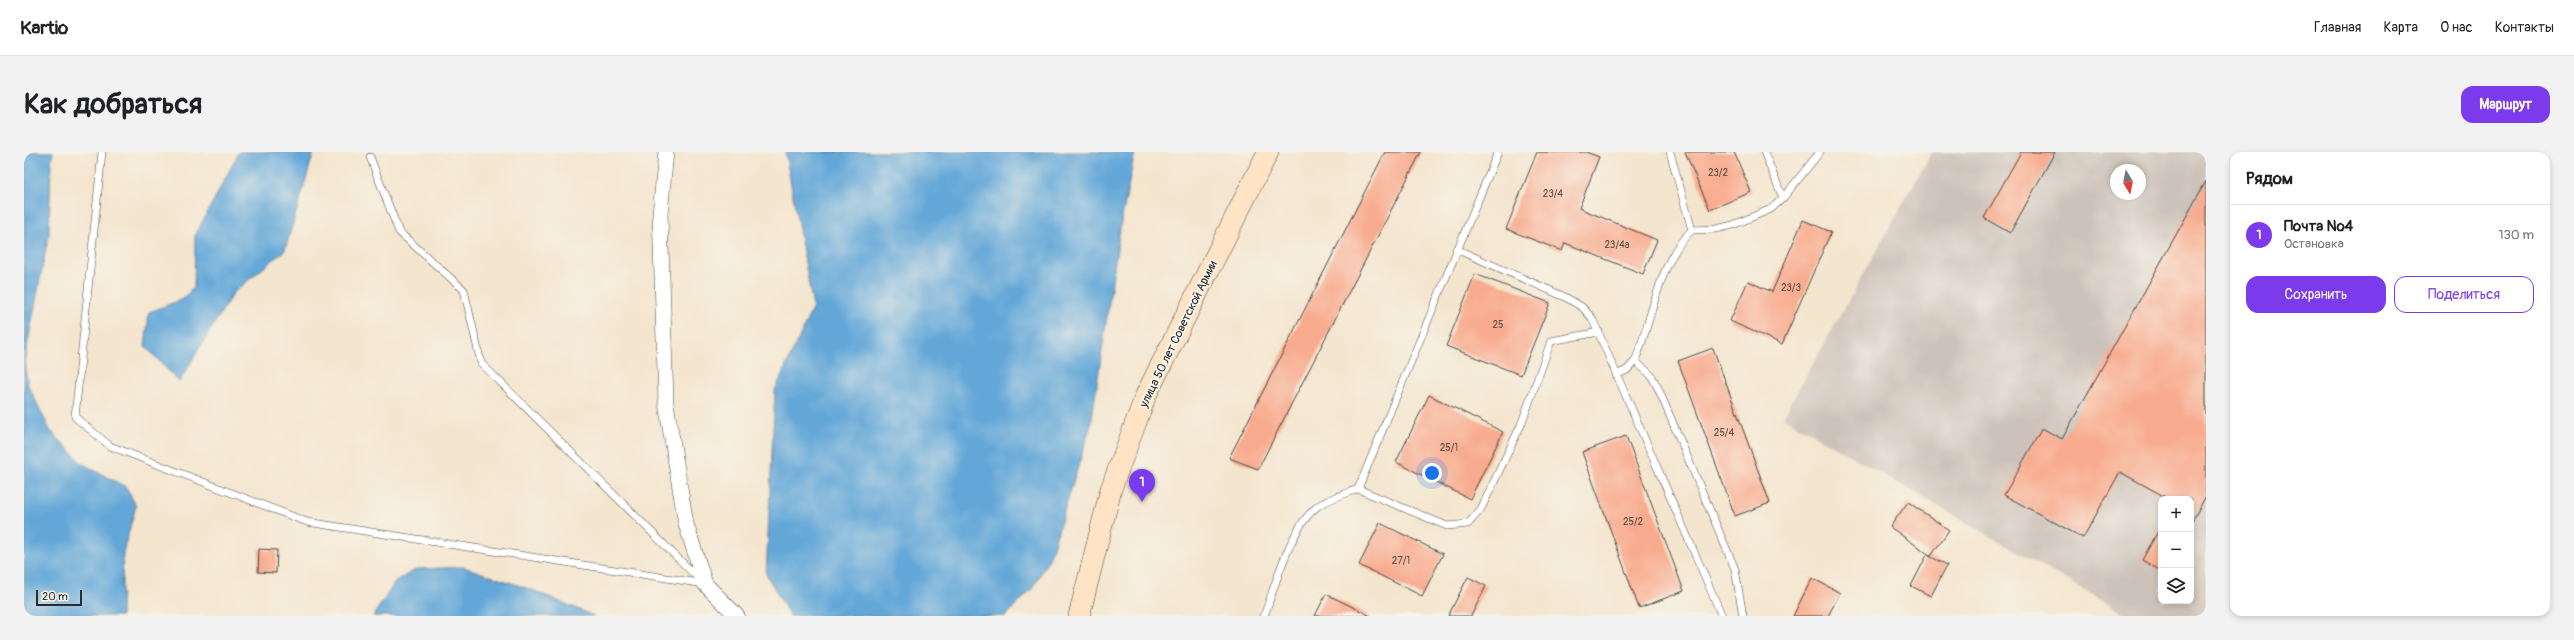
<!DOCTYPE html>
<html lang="ru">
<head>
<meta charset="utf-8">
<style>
  :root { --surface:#fff; --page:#f2f2f2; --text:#202124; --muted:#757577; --line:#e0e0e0; --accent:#7c3aed }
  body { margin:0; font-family:Pangolin,sans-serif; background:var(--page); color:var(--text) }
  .controls { position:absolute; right:12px; bottom:12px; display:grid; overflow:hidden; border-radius:8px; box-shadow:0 2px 6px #0003 }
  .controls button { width:36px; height:36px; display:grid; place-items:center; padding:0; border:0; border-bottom:1px solid var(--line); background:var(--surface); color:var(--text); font:20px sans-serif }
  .compass { position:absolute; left:2086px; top:12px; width:36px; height:36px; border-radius:50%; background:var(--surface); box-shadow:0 2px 6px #0003; rotate:170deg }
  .scale { position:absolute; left:12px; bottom:10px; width:46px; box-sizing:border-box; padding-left:4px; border:2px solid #2b2b2b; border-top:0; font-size:11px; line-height:14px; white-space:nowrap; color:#2b2b2b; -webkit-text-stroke:3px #f7f3e8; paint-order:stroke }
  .you { position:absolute; left:1408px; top:321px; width:14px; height:14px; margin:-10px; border:3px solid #fff; border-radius:50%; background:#1a73e8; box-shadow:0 0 0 6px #1a73e833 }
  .badge { display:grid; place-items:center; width:26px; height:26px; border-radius:50%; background:var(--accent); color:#fff; font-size:13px; font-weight:700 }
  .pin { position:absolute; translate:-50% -33px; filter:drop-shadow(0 1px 2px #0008) }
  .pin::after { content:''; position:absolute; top:21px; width:14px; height:12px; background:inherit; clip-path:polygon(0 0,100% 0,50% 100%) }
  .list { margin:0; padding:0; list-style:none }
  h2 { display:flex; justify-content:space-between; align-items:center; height:52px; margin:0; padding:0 16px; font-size:17px }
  h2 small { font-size:13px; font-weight:400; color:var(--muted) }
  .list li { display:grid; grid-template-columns:26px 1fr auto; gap:12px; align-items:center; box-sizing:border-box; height:60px; padding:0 16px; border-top:1px solid var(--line) }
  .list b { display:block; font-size:15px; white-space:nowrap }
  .list p { margin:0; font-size:13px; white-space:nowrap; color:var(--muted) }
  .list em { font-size:13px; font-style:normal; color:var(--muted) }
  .actions { display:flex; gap:8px; padding:12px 16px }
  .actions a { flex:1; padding:9px 0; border:1px solid var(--accent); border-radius:12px; text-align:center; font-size:14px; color:var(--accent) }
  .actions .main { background:var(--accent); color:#fff }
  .icon { flex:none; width:22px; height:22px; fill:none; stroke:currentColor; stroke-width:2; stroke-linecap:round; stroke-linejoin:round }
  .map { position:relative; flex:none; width:2182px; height:464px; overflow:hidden; border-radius:12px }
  header { display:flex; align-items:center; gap:24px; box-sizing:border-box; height:56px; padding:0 20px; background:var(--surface); border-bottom:1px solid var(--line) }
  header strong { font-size:19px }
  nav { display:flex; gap:22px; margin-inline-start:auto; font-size:14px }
  .intro { display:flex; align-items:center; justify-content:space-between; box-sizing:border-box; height:96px; padding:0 24px }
  h1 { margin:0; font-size:28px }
  .button { padding:10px 18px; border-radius:12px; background:var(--accent); color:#fff; font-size:14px; font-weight:700 }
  main { display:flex; gap:24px; padding:0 24px }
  aside { flex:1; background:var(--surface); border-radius:12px; box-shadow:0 2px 6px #0003 }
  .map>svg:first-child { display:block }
  .industrial { fill:#cdc2b9; fill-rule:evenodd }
  .water { fill:#63a7d8; stroke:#476982 }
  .building { fill:#f8ab8e }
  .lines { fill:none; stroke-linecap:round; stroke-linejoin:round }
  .service-casing { stroke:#494743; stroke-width:8 }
  .minor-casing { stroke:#494743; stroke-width:16 }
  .secondary-casing { stroke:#494743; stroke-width:22 }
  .service { stroke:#fff; stroke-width:7 }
  .minor { stroke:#fff; stroke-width:15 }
  .secondary { stroke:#fee4c5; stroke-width:21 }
  .labels { text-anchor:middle; stroke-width:4; stroke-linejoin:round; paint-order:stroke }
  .number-label { font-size:10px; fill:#5e4b44 }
  .street-label { font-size:12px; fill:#2b2b2b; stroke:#f7f3e8 }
</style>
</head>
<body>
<header>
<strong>Kartio</strong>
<nav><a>Главная</a><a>Карта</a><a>О нас</a><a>Контакты</a></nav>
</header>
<div class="intro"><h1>Как добраться</h1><a class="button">Маршрут</a></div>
<main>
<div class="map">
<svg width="2182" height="464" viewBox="0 0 2182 464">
  <rect width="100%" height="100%" fill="#f7f3e8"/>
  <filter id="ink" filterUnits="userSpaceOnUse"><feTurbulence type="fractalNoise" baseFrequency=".025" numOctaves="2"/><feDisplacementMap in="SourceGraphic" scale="8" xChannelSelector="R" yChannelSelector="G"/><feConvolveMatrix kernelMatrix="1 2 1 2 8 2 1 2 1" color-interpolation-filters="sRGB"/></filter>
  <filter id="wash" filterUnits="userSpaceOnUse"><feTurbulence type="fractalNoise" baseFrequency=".012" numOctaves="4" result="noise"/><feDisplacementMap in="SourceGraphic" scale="16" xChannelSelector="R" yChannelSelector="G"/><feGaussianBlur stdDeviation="0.9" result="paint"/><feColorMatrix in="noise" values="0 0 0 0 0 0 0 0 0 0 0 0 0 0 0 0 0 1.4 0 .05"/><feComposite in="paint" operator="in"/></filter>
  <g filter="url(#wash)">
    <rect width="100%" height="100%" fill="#f4e5ce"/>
    <!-- industrial -->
    <path class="industrial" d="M1908,0H2182V464H2105L1759,265ZM2092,18H2116V42H2092ZM2137,347H2167V449H2137Z"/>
    <!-- water -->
    <g class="water">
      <path d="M0,0H29L27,11L25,81L0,211L4,233L26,278L59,312L102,335L112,354L99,401L97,464H0Z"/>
      <path d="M215,0H290L261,98L209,141L155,230L121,194L125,160L159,147L170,135L171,84Z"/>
      <path d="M761,0H1111L1096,76L1067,273L1026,405L1008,437L982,464H766L742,422L751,238L789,155Z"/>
      <path d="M440,415L506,437L570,464H349L372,429L393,417Z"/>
    </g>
    <g id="blocks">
      <!-- building -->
      <g class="building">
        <path d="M1361,0H1397L1234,317L1205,306Z"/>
        <path d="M1513,0H1562L1575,5L1555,56L1633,88L1619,122L1541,91L1538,99L1482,77Z"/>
        <path d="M1661,0H1710L1727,40L1686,58Z"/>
        <path d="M1997,0H2031L1986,81L1960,66Z"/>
        <path d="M2182,29V344L2167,371V347H2145L2096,320L2059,386L1980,343L2018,276L2038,287Z"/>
        <path d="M1779,68L1807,80L1758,192L1706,169L1724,129L1748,140Z"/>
        <path d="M1451,122L1526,151L1497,223L1422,194Z"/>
        <path d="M1689,196L1746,351L1711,364L1654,209Z"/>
        <path d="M1405,243L1479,280L1446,347L1372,310Z"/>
        <path d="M1602,284L1660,439L1615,456L1558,300Z"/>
        <path d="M1884,350L1925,378L1907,404L1866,375Z"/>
        <path d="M1356,371L1419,402L1398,444L1335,413Z"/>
        <path d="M2137,374V419L2118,408Z"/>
        <path d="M235,397L253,398L252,421L234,420Z"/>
        <path d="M1903,403L1923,413L1907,444L1887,434Z"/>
        <path d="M1444,425L1462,434L1447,464H1424Z"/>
        <path d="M1788,426L1816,441L1804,464H1769Z"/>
        <path d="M1302,442L1347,464H1291Z"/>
      </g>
    </g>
  </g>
  <g filter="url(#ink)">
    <use href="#blocks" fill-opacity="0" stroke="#494743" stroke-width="1"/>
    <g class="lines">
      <defs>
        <g id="service">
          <path d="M78,0L51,265L86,294L283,370L681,432"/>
          <path d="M1646,0L1668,78L1692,77L1709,73L1747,57L1759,46L1796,0"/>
          <path d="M1740,0L1759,46"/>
          <path d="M346,5L375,80L440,138L457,211L676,428"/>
          <path d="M1432,97L1541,145L1558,155L1568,166L1698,464"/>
          <path d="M1611,209C1628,169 1635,107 1668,78"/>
          <path d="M1592,223L1603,218L1611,209L1627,223L1634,236L1711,417L1719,464"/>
          <path d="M1334,337L1474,0"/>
          <path d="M1240,464C1252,432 1266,375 1294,354C1306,346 1320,342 1334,337L1423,374L1444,372L1457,357L1497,273L1527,189L1575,180"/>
        </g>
        <path id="minor" d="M642,0L636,62L642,251L662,372L681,432L713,464"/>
        <path id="secondary" d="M1055,464L1087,337L1122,243L1244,0"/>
      </defs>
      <!-- service casing -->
      <use href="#service" class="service-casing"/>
      <!-- minor casing -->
      <use href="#minor" class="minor-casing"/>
      <!-- secondary casing -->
      <use href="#secondary" class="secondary-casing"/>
      <!-- service -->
      <use href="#service" class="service"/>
      <!-- minor -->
      <use href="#minor" class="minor"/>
      <!-- secondary -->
      <use href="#secondary" class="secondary"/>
    </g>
  </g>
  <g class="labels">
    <!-- number labels -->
    <g class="number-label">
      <text x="1694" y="24">23/2</text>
      <text x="1529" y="45">23/4</text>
      <text x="1593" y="96">23/4а</text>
      <text x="1767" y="139">23/3</text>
      <text x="1474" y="176">25</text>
      <text x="1700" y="284">25/4</text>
      <text x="1425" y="299">25/1</text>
      <text x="1609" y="373">25/2</text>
      <text x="1377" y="412">27/1</text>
    </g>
    <!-- street labels -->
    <g class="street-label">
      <text transform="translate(1154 182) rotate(-64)" y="4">улица 50 лет Советской Армии</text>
    </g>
  </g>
</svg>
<div class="controls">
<button>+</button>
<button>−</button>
<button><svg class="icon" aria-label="layers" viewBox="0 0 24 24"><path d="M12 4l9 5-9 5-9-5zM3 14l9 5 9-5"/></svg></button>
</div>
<svg class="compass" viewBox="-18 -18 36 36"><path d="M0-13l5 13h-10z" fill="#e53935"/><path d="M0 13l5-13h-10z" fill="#757577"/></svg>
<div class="scale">20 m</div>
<div class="you"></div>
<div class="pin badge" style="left:1118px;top:350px">1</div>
</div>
<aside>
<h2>Рядом<small></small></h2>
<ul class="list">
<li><span class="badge">1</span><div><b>Почта №4</b><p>Остановка</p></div><em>130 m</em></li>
</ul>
<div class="actions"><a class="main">Сохранить</a><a>Поделиться</a></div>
</aside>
</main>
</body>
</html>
